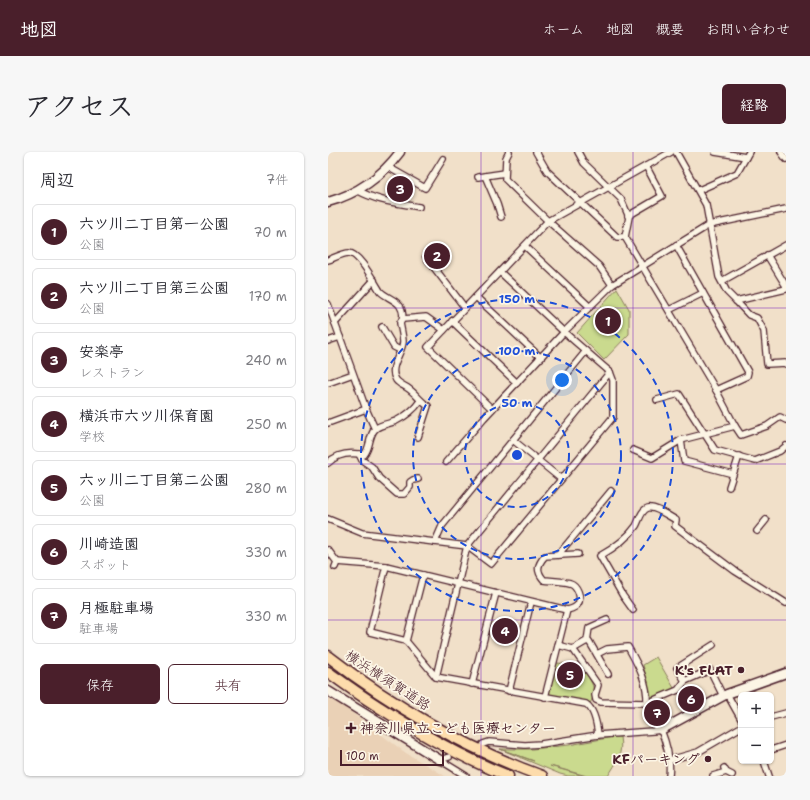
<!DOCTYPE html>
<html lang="ja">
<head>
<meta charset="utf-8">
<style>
  :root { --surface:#fff; --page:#f7f7f7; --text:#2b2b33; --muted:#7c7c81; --line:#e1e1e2; --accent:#4a1f2b }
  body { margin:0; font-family:"Shantell Sans","Klee One",sans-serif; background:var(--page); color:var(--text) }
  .controls { position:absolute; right:12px; bottom:12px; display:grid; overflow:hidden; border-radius:6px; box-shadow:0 1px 3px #0004 }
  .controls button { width:36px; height:36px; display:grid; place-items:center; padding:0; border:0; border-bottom:1px solid var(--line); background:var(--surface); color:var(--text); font:20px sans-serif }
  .scale { position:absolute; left:12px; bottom:10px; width:104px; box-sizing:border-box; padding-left:4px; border:2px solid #4a1f2b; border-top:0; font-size:11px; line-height:14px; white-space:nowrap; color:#4a1f2b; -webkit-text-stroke:3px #fcf5e5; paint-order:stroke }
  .you { position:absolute; left:234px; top:228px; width:14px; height:14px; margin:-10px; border:3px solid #fff; border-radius:50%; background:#1a73e8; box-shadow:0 0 0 6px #1a73e833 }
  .badge { display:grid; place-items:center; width:26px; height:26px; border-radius:50%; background:var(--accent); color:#fff; font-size:13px; font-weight:700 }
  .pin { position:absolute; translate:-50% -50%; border:2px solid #fff; box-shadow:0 1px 4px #0006 }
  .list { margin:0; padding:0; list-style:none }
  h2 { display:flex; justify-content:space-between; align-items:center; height:52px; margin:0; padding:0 16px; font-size:17px }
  h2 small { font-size:13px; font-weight:400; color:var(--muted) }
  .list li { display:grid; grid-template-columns:26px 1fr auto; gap:12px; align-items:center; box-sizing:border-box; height:56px; margin:0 8px 8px; padding:0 8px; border:1px solid var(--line); border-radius:6px }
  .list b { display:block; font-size:15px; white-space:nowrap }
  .list p { margin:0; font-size:13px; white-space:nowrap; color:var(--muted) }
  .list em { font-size:13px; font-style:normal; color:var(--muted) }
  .actions { display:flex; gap:8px; padding:12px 16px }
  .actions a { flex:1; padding:9px 0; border:1px solid var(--accent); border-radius:6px; text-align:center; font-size:14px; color:var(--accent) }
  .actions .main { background:var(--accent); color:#fff }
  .map { position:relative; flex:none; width:458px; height:624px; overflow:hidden; border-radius:6px }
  header { display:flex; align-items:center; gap:24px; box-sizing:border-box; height:56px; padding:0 20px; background:var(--accent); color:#fff }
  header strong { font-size:19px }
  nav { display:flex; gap:22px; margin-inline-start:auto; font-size:14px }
  .intro { display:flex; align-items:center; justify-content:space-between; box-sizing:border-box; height:96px; padding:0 24px }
  h1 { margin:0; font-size:28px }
  .button { padding:10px 18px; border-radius:6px; background:var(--accent); color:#fff; font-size:14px; font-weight:700 }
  main { display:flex; gap:24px; padding:0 24px }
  aside { flex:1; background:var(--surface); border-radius:6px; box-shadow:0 1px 3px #0004 }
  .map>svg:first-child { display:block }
  .built { fill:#ead1b6 }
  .green { fill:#cada8e; stroke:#8a7c5c }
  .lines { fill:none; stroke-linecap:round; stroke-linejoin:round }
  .street-casing { stroke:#4a1f2b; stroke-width:8 }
  .secondary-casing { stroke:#4a1f2b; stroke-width:11 }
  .highway-casing { stroke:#4a1f2b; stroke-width:13 }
  .street { stroke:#fcf5e5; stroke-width:5.5 }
  .secondary { stroke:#fcf5e5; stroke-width:8 }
  .highway { stroke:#fddcac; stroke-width:10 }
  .grid { fill:none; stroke:#7b2cbf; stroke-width:1; stroke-opacity:0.55 }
  .ring { fill:none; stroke:#1d4ed8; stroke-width:2; stroke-dasharray:7 5 }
  .poi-dot { fill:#4a1f2b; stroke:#fcf5e5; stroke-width:1.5 }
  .labels { text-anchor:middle; stroke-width:3.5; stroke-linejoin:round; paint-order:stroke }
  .poi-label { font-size:14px; font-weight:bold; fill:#4a1f2b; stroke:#fcf5e5; text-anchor:end }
  .street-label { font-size:14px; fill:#4a1f2b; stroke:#fcf5e5 }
  .centre { fill:#1d4ed8; stroke:#fcf5e5; stroke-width:2 }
  .ring-label { font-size:12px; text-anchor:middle; font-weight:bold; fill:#1d4ed8; stroke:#fcf5e5; stroke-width:3.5; stroke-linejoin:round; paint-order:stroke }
</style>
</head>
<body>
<header>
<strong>地図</strong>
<nav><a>ホーム</a><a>地図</a><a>概要</a><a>お問い合わせ</a></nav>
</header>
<div class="intro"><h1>アクセス</h1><a class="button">経路</a></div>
<main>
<aside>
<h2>周辺<small>7件</small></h2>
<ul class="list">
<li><span class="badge">1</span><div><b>六ツ川二丁目第一公園</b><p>公園</p></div><em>70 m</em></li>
<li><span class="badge">2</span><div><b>六ツ川二丁目第三公園</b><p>公園</p></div><em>170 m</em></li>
<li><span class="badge">3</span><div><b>安楽亭</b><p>レストラン</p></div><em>240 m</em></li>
<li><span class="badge">4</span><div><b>横浜市六ツ川保育園</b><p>学校</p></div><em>250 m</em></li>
<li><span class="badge">5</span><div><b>六ッ川二丁目第二公園</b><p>公園</p></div><em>280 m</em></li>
<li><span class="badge">6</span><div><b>川崎造園</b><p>スポット</p></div><em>330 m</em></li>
<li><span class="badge">7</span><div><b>月極駐車場</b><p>駐車場</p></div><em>330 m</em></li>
</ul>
<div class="actions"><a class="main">保存</a><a>共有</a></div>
</aside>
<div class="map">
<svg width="458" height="624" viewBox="0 0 458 624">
  <rect width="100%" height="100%" fill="#f1e0c9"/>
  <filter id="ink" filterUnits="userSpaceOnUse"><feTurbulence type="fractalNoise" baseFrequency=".025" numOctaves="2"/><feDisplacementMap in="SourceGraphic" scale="8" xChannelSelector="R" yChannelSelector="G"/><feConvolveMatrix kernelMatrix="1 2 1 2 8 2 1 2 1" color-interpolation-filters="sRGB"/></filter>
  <g filter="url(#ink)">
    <!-- built -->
    <path class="built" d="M0,547L12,552L78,601L117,624H0Z"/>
    <!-- green -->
    <g class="green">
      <path d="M289,136L301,157V182L276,208L249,181Z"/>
      <path d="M328,505L346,536L327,547H324L315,513Z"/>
      <path d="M229,511L252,513C260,525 272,537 262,551L220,542Z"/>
      <path d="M285,585H292C295,602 289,610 280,624H259L222,614L256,624H240L232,622L172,597L206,609L172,597H204L241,593Z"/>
    </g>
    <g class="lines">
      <defs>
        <g id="street">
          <path d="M181,0L178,6L177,27L220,69L271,114L284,133"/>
          <path d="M208,0L219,19L289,85H297"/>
          <path d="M250,0L256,11L293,47L301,65L297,85L388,238L407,274L413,283L439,274L452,265L458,268"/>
          <path d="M348,0L378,53L391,125L399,140L408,149L421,163L429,166L436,179L439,212L458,211V212"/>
          <path d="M387,0L418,5"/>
          <path d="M453,0L458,7"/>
          <path d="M60,15L97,36L115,7"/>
          <path d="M157,24L169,52L173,65"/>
          <path d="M150,25L177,21"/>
          <path d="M29,38C48,49 69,51 91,55"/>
          <path d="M371,38L409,21L421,0"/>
          <path d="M300,64L334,44L318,14"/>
          <path d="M348,93L420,220L419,224L388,238"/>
          <path d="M197,94L262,155"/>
          <path d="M439,103L458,134"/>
          <path d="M98,105L137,156"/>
          <path d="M0,108C6,106 15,101 21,101C32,102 46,130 52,139C57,145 67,147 72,154C75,159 76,166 72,171C73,177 75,184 75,190C74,202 60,215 68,228C71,232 77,234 81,237C88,242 92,249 100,254L90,285"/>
          <path d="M394,129L458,93"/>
          <path d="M148,145L213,206"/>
          <path d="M408,149L458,137"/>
          <path d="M0,152L38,257L47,277"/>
          <path d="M341,158L375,141"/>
          <path d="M75,167L98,165L116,178"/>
          <path d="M124,169L189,231"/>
          <path d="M7,171L46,128"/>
          <path d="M54,175L66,195L72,198"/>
          <path d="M0,189L12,185"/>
          <path d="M0,231L25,222"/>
          <path d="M329,248L351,242L387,298L427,309L452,299L458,294"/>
          <path d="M164,257L100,195L220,69L343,0"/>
          <path d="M0,271L38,257"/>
          <path d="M185,288L233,327"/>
          <path d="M353,288L356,309L405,322"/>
          <path d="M305,298L324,306L353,288L407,274"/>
          <path d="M31,302L34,308L44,315L51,326L69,342H76L82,335V330L85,328L90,327"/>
          <path d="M118,310L156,266L236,180L284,133L381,73L458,57"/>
          <path d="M0,311C10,301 23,300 36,303C43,295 40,285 47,277C53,272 61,272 68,269C78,264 86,258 92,249"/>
          <path d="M401,335L411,304"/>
          <path d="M0,367L34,381L139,394L163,412L285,265V228L282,220L236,180L172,120"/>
          <path d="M429,379L438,368"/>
          <path d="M107,390L114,374L258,199"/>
          <path d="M0,398L9,410L7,415"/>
          <path d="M230,403L283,339"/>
          <path d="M9,410L58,414L239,458"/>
          <path d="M58,414L42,480L78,489L108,525L258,552C267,558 269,573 270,583"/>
          <path d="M305,458L295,444L272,404C286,396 299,387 308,374C311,369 313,358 320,356C327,354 342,365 348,368L347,374L407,419L458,451"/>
          <path d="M78,489L95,423"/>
          <path d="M259,489L261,476L279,468"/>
          <path d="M230,493L245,497L270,533L267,543L268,548L273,550L319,551C320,530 310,513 300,495L279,497L269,502"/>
          <path d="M245,497L257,490L261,489L280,522"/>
          <path d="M108,525L139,394L282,220"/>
          <path d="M357,529L349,516L385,493"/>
          <path d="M144,532L168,441"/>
          <path d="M181,539L203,450"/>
          <path d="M399,542L413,567"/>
          <path d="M217,545L239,458C243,457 248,456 250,452C254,445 249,433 242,431C234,429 224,429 216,428C208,419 209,413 217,404L250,402"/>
          <path d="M319,551L350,538L357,529L382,518L395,544"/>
          <path d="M443,565L458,561"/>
          <path d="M155,592L161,590L197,593L213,592L270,583L325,579L333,578C339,593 343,608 341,624"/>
          <path d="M443,598L458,593"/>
          <path d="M112,608L138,624"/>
          <path d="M112,608L121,605"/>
          <path d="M342,608L370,600L413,575"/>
          <path d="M436,609L441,624"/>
          <path d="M396,616L398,620L404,623"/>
          <path d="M385,624L398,620"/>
        </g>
        <g id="secondary">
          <path d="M0,50C29,42 54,24 72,0"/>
          <path d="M0,539L112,608"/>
          <path d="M333,578L399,542L458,521"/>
        </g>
        <g id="highway">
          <path d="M0,504C63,553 139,597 214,624"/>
          <path d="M0,520C17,532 33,544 51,555C91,581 135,606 180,624"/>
        </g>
      </defs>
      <!-- street casing -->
      <use href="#street" class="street-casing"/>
      <!-- secondary casing -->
      <use href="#secondary" class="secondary-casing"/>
      <!-- highway casing -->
      <use href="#highway" class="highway-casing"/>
      <!-- street -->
      <use href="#street" class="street"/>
      <!-- secondary -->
      <use href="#secondary" class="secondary"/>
      <!-- highway -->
      <use href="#highway" class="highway"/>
    </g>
  </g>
  <!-- grid -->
  <path class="grid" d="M153,0V624M305,0V624M0,156H458M0,312H458M0,468H458"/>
  <!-- distance rings -->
  <g class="ring">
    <circle cx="189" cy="303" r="52"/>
    <circle cx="189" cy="303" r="104"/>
    <circle cx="189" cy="303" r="156"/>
  </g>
  <!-- markers -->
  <g class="poi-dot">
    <circle cx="413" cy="518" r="4"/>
    <path d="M21 570h4v4h4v4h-4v4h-4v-4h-4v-4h4z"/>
    <circle cx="380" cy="607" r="4"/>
  </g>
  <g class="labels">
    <!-- poi labels -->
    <g class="poi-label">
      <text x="405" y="523">K's FLAT</text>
      <text x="32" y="581" text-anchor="start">神奈川県立こども医療センター</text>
      <text x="372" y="612">KFパーキング</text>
    </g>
    <!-- street labels -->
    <g class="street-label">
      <text transform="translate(60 528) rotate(33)" y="5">横浜横須賀道路</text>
    </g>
  </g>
  <circle cx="189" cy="303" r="6" class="centre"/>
  <g class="ring-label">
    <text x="189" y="151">150 m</text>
    <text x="189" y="203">100 m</text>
    <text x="189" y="255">50 m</text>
  </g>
</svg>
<div class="controls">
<button>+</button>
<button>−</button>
</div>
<div class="scale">100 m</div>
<div class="you"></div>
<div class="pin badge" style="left:280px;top:169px">1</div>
<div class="pin badge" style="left:109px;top:104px">2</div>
<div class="pin badge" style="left:72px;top:37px">3</div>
<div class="pin badge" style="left:177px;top:479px">4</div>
<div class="pin badge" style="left:242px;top:523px">5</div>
<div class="pin badge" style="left:363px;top:547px">6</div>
<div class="pin badge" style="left:329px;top:561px">7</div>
</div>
</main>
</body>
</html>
